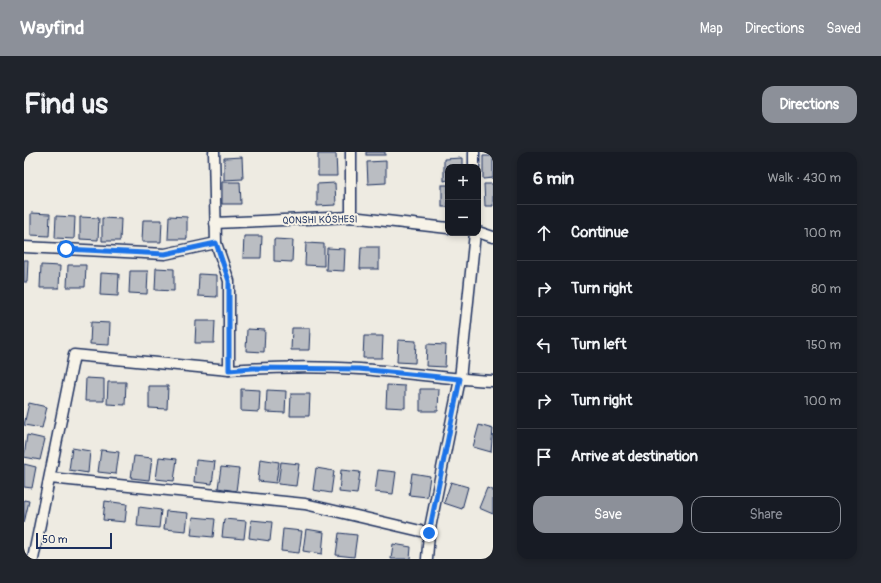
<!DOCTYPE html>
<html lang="en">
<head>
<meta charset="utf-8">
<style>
  :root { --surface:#171b24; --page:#20242c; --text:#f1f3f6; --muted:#9ea1a6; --line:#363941; --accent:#8c9099 }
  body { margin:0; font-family:Pangolin,sans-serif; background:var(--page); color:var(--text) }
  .controls { position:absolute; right:12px; top:12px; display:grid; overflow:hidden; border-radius:8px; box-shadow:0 2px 6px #0003 }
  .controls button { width:36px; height:36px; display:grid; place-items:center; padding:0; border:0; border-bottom:1px solid var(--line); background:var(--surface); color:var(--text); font:20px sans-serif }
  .scale { position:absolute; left:12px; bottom:10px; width:76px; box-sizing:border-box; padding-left:4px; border:2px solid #1b2f5e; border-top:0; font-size:11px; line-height:14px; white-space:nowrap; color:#1b2f5e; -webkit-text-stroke:3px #f7f3e8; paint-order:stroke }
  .stop { position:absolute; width:12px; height:12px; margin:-9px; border:3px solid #1a73e8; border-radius:50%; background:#fff }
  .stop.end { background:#1a73e8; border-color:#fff; box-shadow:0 1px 4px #0008 }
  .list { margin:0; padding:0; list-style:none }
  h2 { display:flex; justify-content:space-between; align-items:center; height:52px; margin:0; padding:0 16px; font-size:17px }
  h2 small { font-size:13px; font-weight:400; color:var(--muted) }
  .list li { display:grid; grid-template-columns:26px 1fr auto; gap:12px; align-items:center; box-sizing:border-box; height:56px; padding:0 16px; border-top:1px solid var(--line) }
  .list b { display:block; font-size:15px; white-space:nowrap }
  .list em { font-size:13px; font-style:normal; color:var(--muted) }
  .actions { display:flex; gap:8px; padding:12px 16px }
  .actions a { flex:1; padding:9px 0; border:1px solid var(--accent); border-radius:12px; text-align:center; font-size:14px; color:var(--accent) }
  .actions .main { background:var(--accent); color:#fff }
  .icon { flex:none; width:22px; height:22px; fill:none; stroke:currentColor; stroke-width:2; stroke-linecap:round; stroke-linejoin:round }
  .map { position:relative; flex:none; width:469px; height:407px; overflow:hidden; border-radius:12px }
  header { display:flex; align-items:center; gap:24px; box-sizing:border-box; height:56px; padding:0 20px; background:var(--accent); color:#fff }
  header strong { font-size:19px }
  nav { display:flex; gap:22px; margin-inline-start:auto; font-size:14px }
  .intro { display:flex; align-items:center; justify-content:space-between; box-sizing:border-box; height:96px; padding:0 24px }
  h1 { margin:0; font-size:28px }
  .button { padding:10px 18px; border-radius:12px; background:var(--accent); color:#fff; font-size:14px; font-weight:700 }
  main { display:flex; gap:24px; padding:0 24px }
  aside { flex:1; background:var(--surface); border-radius:12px; box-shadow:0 2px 6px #0003 }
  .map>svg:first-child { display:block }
  .building { fill:#babdc2; stroke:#1b2f5e }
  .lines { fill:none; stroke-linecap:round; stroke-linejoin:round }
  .street-casing { stroke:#1b2f5e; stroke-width:13 }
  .street { stroke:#f7f3e8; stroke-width:10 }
  .route { stroke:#1a73e8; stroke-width:5 }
  .labels { text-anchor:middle; stroke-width:4; stroke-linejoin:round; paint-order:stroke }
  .street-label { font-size:10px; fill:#1b2f5e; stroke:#f7f3e8 }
</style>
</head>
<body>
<header>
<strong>Wayfind</strong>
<nav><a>Map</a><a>Directions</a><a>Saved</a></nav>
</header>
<div class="intro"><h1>Find us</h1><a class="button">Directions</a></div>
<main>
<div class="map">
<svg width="469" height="407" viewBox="0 0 469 407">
  <rect width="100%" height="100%" fill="#eeebe2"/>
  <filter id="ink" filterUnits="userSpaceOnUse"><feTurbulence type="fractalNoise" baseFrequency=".025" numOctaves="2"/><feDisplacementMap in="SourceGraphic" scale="8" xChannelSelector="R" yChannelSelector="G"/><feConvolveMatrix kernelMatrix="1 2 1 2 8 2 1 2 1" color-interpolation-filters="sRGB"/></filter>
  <g filter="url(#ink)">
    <!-- building -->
    <g class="building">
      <rect x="342" y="0" width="19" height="3"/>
      <path d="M294,2H312L313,24H294Z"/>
      <path d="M459,4H469V26L459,27Z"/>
      <path d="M218,5L219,27L200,28V6Z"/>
      <path d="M438,6V15H424V28L420,29V7Z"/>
      <path d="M362,9V31L344,32L343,10Z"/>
      <path d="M198,30H216L217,52H198Z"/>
      <path d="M311,31L312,53L293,54V32Z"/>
      <path d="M460,32H469V54H461Z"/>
      <rect x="418" y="33" width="6" height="22"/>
      <path d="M7,61L26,62L25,84L7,83Z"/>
      <path d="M32,64L51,65L50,87L31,86Z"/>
      <path d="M145,64L163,65V87H144Z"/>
      <path d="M56,65L75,66L74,88L56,87Z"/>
      <path d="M78,66L97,67L96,89H78Z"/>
      <path d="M119,68H138L137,90H118Z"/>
      <path d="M220,84H238L237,106H219Z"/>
      <path d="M250,87L269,88L268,110L250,109Z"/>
      <path d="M282,91L300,92V114L281,113Z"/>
      <path d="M337,95H355V117H336Z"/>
      <path d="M303,96L321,97L320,119L302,118Z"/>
      <path d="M0,108H4L3,130H0Z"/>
      <path d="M17,113L36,114L35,136H16Z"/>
      <path d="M44,113H62L61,135H43Z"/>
      <path d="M132,116L150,117V139L131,138Z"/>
      <path d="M106,119H124L123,142L105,141Z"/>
      <path d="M77,121L95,122L94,144L76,143Z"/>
      <path d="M175,122L193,123V145L174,144Z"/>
      <path d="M172,169H191L190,191H171Z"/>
      <path d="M67,170L86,171L85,193L66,192Z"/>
      <path d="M268,176H286L285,198H267Z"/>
      <path d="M223,177L241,178L240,200L222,199Z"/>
      <path d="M340,184H359L358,206H339Z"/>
      <path d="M374,188L392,189L391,211L373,210Z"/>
      <path d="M403,192L422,193L421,215L402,214Z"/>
      <path d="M62,226L80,227V249H61Z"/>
      <path d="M84,230H102L101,253L83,252Z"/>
      <path d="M363,233L381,234V256L362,255Z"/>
      <path d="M125,234H144L143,257L125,256Z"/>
      <path d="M217,237L236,238L235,260L217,259Z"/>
      <path d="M396,237H415L414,259H396Z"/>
      <path d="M243,238L262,239L261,261L242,260Z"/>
      <path d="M267,242H286L285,264H266Z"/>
      <path d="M5,251L23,255L18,276L0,273Z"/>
      <path d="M455,273L469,277L467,300L449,295Z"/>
      <path d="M3,283L21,287L16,308L0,305Z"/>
      <path d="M48,296L66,299L64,321L45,318Z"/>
      <path d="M77,298L95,300L92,322L74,320Z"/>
      <path d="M110,304L128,306L125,328L107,326Z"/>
      <path d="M135,305L153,307L150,329L132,327Z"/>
      <path d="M236,307L255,310L252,331L234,329Z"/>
      <path d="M172,308L191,310L188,332L170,330Z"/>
      <path d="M257,310L275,312L272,334L254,332Z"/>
      <path d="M0,312L12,315L8,336L0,335Z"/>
      <path d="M197,315L215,317L212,339L194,336Z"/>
      <path d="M292,316L310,319L307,341L289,338Z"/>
      <path d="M317,318L336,320L333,342L315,340Z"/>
      <path d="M354,318L372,320L369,342L351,340Z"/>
      <path d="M388,321L406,324L403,345L385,343Z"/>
      <path d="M427,330L444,335L438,357L420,351Z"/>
      <path d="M463,336L469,338V362L455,356Z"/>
      <path d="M0,348L5,349L0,371Z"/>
      <path d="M81,349L103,352L101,370L79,368Z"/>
      <path d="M115,355L137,358L135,376L113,374Z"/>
      <path d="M142,359L164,361L162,379L140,377Z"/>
      <path d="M169,365L191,367L189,385L167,383Z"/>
      <path d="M200,367L222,369L220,387L198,385Z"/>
      <path d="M227,368L248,370L246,389L225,386Z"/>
      <path d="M259,377L278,379L275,401L257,399Z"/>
      <path d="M282,377L300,380L298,402L279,399Z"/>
      <path d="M315,381L333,383L330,405L312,403Z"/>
      <path d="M369,392L387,395L386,407H367Z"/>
    </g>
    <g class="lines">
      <defs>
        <g id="street">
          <path d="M190,0L192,91L205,129V218"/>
          <path d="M450,0V15"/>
          <path d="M327,65V0"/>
          <path d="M191,71L327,65L424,76"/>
          <path d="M454,80L469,85"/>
          <path d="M0,95L141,102L192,91"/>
          <path d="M26,326L281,352L405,381"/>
          <path d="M9,407L50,203L205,218C247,215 294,214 336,217C380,220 424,227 469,229"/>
          <path d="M403,407L405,381L436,227L451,81"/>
        </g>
      </defs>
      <!-- street casing -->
      <use href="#street" class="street-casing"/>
      <!-- street -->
      <use href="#street" class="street"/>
    </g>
  </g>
  <g class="lines" filter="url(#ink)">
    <!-- route -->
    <path class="route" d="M42,97L141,102L192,91L205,129V218L229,216L335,217L436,227L405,381"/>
  </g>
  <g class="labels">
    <!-- street labels -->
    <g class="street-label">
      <text transform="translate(296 67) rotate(-1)" y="4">QONSHI KÓSHESI</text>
    </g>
  </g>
</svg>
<div class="controls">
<button>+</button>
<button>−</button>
</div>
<div class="scale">50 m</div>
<div class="stop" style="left:42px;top:97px"></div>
<div class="stop end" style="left:405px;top:381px"></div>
</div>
<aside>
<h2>6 min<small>Walk · 430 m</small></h2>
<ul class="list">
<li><svg class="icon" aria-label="ahead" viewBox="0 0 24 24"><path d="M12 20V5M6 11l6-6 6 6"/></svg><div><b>Continue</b></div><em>100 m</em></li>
<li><svg class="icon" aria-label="right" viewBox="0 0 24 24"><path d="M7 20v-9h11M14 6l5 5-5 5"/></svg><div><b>Turn right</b></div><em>80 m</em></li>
<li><svg class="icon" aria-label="left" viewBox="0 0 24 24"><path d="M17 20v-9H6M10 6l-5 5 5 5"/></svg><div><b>Turn left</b></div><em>150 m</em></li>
<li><svg class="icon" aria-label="right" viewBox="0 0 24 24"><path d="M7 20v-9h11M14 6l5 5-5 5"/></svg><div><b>Turn right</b></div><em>100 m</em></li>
<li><svg class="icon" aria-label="arrive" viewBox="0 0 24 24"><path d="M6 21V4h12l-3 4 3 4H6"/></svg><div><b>Arrive at destination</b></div></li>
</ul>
<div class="actions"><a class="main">Save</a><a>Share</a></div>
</aside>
</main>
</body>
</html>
